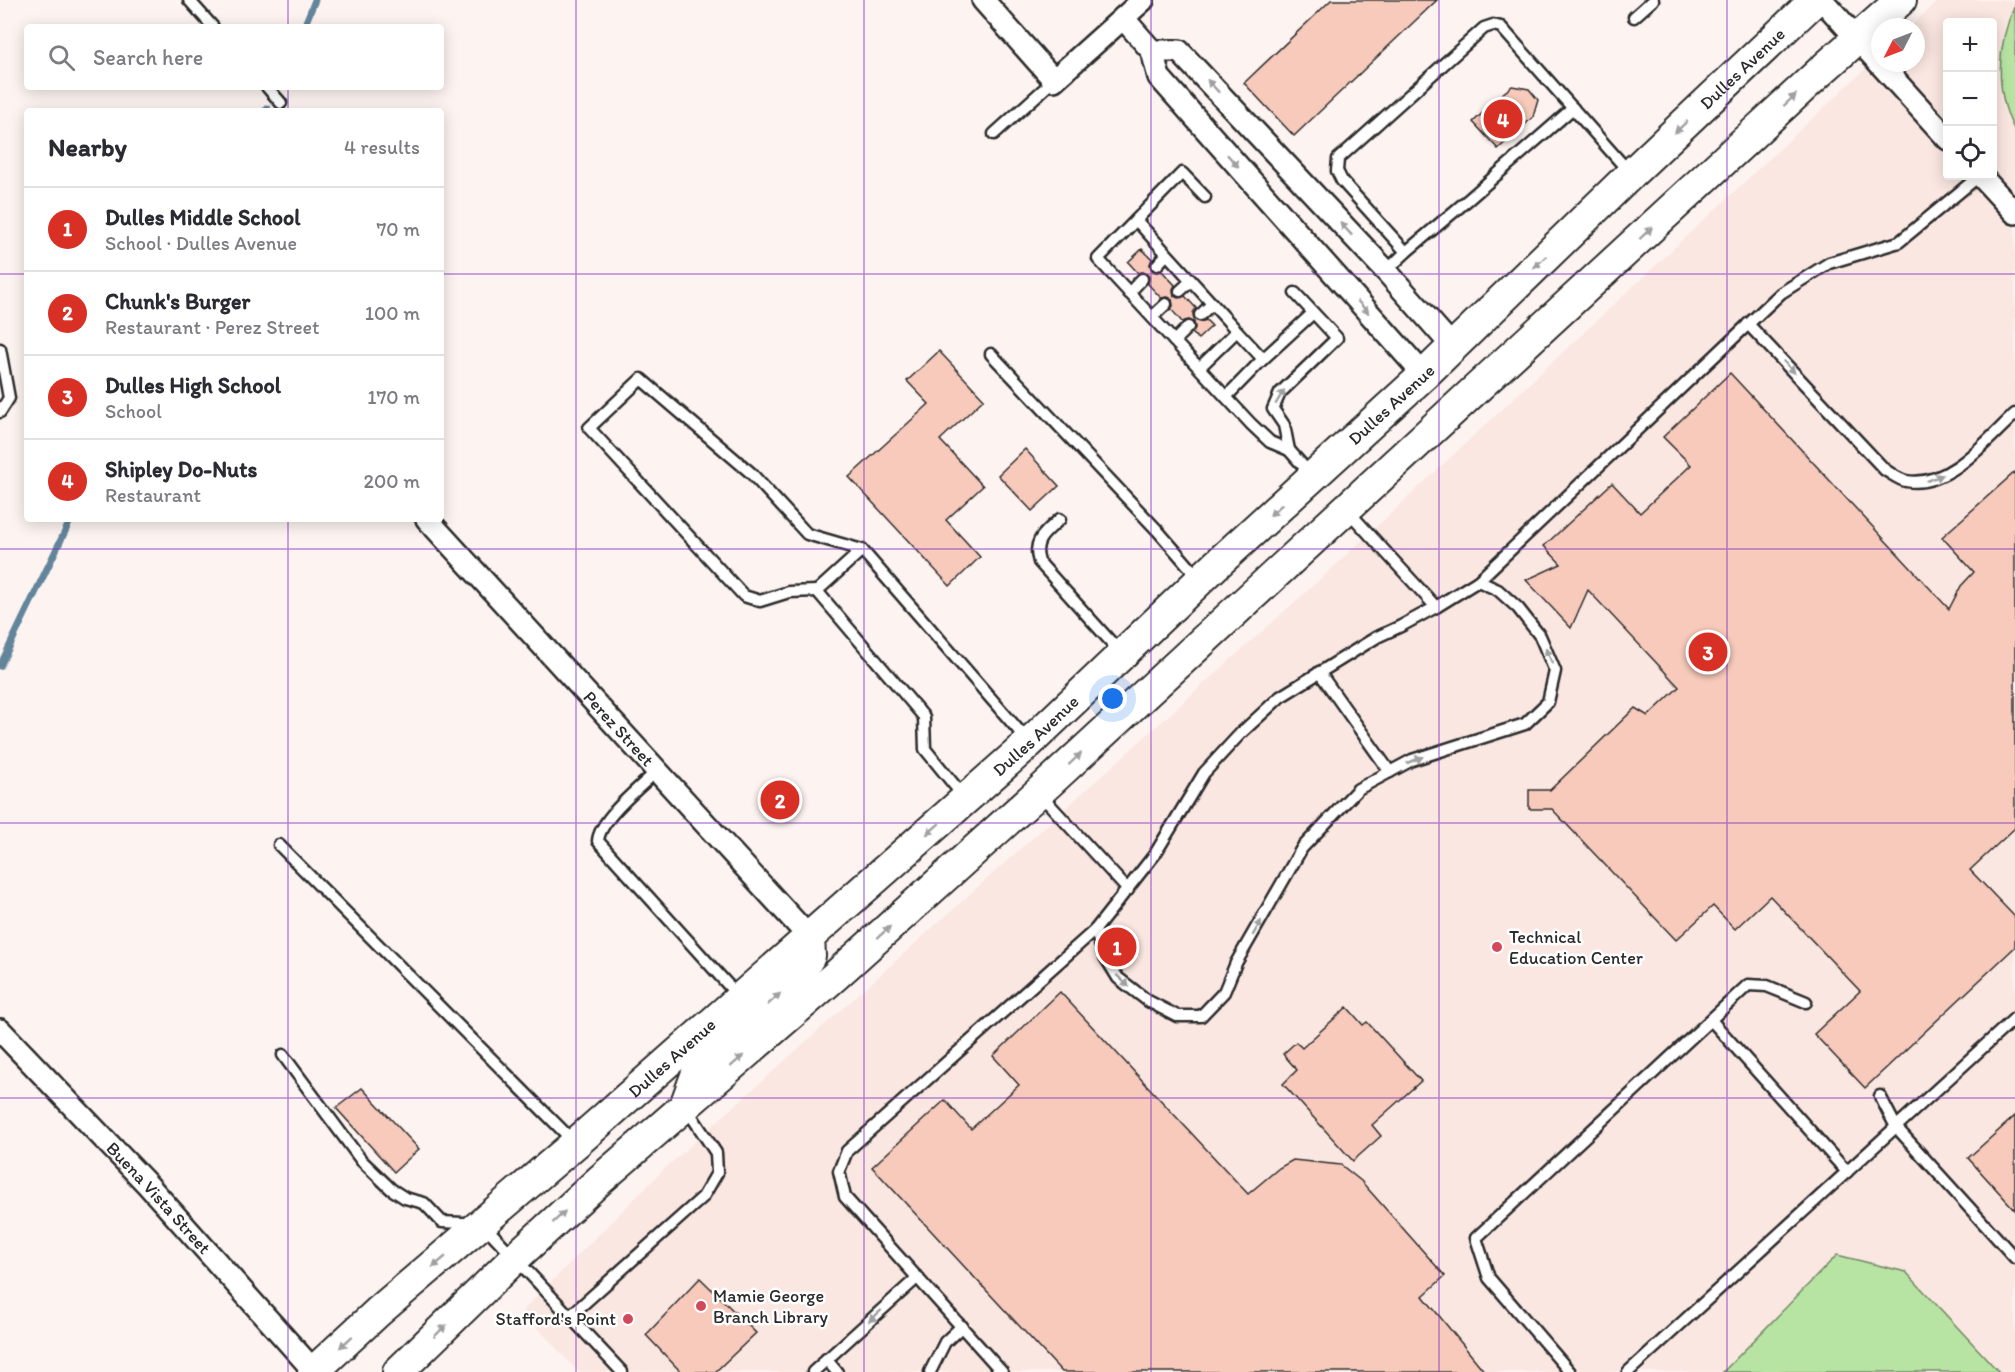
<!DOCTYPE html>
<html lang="en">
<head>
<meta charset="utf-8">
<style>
  :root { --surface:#fff; --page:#f7f7f7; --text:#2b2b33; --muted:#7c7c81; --line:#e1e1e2; --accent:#d93025 }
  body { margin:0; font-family:Itim,sans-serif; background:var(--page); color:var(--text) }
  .controls { position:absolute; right:18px; top:18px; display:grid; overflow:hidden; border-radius:6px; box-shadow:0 3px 15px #0003 }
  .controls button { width:54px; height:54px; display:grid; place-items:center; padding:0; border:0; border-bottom:2px solid var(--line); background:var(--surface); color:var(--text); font:30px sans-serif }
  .compass { position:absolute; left:1871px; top:18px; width:54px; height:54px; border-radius:50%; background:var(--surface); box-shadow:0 3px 15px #0003; rotate:228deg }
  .you { position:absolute; left:1113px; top:699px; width:21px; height:21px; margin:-15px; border:4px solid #fff; border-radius:50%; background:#1a73e8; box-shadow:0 0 0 9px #1a73e833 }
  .badge { display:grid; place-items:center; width:39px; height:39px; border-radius:50%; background:var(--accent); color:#fff; font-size:20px; font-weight:700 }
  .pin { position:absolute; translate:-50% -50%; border:3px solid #fff; box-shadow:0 2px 6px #0006 }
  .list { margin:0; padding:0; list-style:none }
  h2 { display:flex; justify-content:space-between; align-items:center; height:78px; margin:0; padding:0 24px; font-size:26px }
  h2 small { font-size:20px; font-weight:400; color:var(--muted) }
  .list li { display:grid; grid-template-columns:39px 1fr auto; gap:18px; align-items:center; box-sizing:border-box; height:84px; padding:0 24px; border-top:2px solid var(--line) }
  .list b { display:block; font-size:22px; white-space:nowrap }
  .list p { margin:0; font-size:20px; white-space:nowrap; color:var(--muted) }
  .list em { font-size:20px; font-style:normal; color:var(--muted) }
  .icon { flex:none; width:33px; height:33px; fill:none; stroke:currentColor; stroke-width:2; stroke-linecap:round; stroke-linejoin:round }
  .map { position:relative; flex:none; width:2015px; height:1372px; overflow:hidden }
  .search { position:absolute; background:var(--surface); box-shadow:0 3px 15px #0003; left:24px; top:24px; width:420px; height:66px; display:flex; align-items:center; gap:15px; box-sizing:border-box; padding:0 21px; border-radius:6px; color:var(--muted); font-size:22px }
  .panel { position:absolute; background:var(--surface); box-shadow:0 3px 15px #0003; left:24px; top:108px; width:420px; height:414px; border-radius:6px }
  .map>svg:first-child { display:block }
  .built { fill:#fbe7e1; fill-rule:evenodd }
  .green { fill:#b7e4a2; stroke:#718866; stroke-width:1.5 }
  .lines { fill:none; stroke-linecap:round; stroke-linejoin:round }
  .stream { stroke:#64859c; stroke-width:7 }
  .building { fill:#f7cabb; stroke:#2b2b2b; stroke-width:1.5 }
  .service-casing { stroke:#2b2b2b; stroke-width:15 }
  .minor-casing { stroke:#2b2b2b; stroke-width:26 }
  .secondary-casing { stroke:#2b2b2b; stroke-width:34 }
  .service { stroke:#fff; stroke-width:10 }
  .minor { stroke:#fff; stroke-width:21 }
  .secondary { stroke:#fff; stroke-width:30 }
  .oneway { fill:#a0a0a0 }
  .grid { fill:none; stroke:#7b2cbf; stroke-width:1.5; stroke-opacity:0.55 }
  .poi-dot { fill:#d1495b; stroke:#fff; stroke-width:2 }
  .labels { text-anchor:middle; stroke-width:5; stroke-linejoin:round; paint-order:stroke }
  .street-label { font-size:18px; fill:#2b2b2b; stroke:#fff }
  .poi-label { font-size:18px; fill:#2b2b2b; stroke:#fff; text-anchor:start }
</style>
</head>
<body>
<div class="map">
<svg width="2015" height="1372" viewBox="0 0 2015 1372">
  <rect width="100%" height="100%" fill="#fdf4f1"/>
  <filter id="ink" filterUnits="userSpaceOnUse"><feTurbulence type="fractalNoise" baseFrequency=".0167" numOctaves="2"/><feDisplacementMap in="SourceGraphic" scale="12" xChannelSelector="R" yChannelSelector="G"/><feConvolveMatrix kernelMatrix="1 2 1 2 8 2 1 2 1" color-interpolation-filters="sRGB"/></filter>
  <g filter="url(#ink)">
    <!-- built -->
    <path class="built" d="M1939,0H2015V1372H578L522,1311L662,1171L1328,572L1880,55V63H1916V27H1910ZM1948,22H1992V176H1948Z"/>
    <!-- green -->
    <g class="green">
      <path d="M2015,5V131C1994,92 1997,44 2015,5Z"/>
      <path d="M1837,1255L1906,1272L1999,1372H1723Z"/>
    </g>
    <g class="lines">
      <!-- stream -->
      <g class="stream">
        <path d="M304,27L315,0"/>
        <path d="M266,111L267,108"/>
        <path d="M0,666L71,519"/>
      </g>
    </g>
    <!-- building -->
    <g class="building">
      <path d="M1331,0H1437L1294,136L1244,83Z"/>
      <path d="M1512,86L1529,89L1538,100L1533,117L1498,149L1473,122L1490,106L1499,105L1500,96Z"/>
      <path d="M1142,249L1152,259L1150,264L1152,270L1156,272L1162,271L1175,285L1173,289L1174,296L1178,298L1185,296L1196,308L1193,313L1194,320L1201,322L1206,320L1212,326L1198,339L1192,333L1195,328L1194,322L1189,320L1182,322L1171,309L1173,306L1172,299L1168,297L1161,298L1148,284L1149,277L1147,274L1143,272L1138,273L1128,262Z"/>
      <path d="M939,351L984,399L940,440L983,486L946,520L980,557L950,586L849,477L929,404L907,381Z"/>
      <path d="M1730,373L1949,609L1961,586L1974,572L1942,537L2015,472V828L1970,870L2015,917V947L1865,1088L1814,1034L1860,991L1770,896L1735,929L1713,906L1676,940L1552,809H1529V790H1550L1635,708L1648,716L1679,687L1588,590L1571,628L1526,580L1561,564L1544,546L1612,483L1640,513L1691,465L1663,437Z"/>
      <path d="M1025,449L1059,486L1032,511L998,475Z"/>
      <path d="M1060,992L1248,1194L1279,1168L1293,1160L1341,1165L1361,1181L1445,1276L1423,1296L1485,1372H1062L872,1167L945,1100L971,1129L1019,1085L993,1056Z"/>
      <path d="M1347,1007L1363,1025L1367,1022L1421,1081L1372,1125L1381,1136L1353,1161L1283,1084L1297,1070L1283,1054L1296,1042L1302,1048Z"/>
      <path d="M362,1088L419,1149L394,1172L336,1108Z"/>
      <path d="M2015,1116V1210L1968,1158Z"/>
      <path d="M700,1278L756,1333L715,1372H681L646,1335Z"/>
    </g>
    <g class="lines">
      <defs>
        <g id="service">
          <path d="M189,0L213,27"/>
          <path d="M1634,17L1653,0"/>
          <path d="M267,87L281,103"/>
          <path d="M994,134L1054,80"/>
          <path d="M1136,220L1182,173L1205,197"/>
          <path d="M1406,252L1469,199L1573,108"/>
          <path d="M1157,265L1166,255"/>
          <path d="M1386,271L1406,252L1342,181L1337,171L1338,159L1484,28L1493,25L1501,27L1630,173"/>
          <path d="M1180,291L1191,281"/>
          <path d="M1129,293L1142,279"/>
          <path d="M1200,315L1212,304"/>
          <path d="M1152,317L1166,304"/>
          <path d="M1748,324L1885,470C1892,474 1899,480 1906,481C1948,489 1987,440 2015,414"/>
          <path d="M1174,341L1188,327"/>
          <path d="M0,349L9,398L0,412"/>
          <path d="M991,354L1158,531L1198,577"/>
          <path d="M1263,359L1313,313"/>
          <path d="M1199,368L1237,331L1136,220L1098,259L1251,424L1270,442L1289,450L1312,476"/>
          <path d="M1226,397L1263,359L1237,331"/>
          <path d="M1289,450L1284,425L1273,409L1280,393L1337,338L1295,293"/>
          <path d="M1060,519C1045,533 1032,540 1039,562L1120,652"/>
          <path d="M862,550L817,591L924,717L925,749L964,797"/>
          <path d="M817,591L789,592L760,601L744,596L589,428L641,379L751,473L807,534L862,550L1027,740"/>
          <path d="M1436,607L1478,581L1781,293L1829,263L1899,242L1979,176"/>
          <path d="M1319,672L1390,772"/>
          <path d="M657,771C641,786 599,820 598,841L738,996"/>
          <path d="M1039,793L1128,890"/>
          <path d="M279,845L575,1143"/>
          <path d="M1095,930L1104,955L1118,978L1148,1001L1177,1016H1201L1224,992L1236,963L1302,848L1358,789L1412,760L1525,724L1548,702L1555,671L1540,636L1518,608L1498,590L1478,581"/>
          <path d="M1711,1020L1847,1172"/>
          <path d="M283,1055L361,1160L391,1189L405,1198L424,1203L442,1222L483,1224L622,1372"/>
          <path d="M1880,1096L1896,1127L2015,1258"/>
          <path d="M570,1316L703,1197L717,1173L716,1153L687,1109"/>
          <path d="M826,1359L837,1372"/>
          <path d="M813,1372L918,1277"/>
          <path d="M930,1372L945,1342L962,1326"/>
          <path d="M1002,1372L845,1197L839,1171L847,1151L1095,930L1155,854L1204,773L1240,734L1280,697L1377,637L1401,626L1436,607L1348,511"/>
          <path d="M1570,1372L1489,1278L1476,1238L1748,985L1767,986L1806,1002"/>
          <path d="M1628,1372L2015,1018"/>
        </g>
        <g id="minor">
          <path d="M983,0L1054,80L1123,18L1152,51"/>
          <path d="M1822,0L1948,139"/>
          <path d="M1123,18L1143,0"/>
          <path d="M1981,176L2015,213"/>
          <path d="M1424,375L1159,77L1152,51H1179L1386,271L1453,347"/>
          <path id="s1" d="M427,519L809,937"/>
          <path id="s2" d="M0,1030L147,1184L314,1371"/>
        </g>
        <g id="secondary">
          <path d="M686,1103L700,1065L796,979L810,956L809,937"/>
          <path id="s3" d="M313,1372L379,1311L576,1143L1029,743L1217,564L1424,375L1631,174L1815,0"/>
          <path d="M398,1372L516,1257L601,1179L834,977L1038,793L1822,70L1901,0"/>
        </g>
      </defs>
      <!-- service casing -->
      <use href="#service" class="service-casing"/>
      <!-- minor casing -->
      <use href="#minor" class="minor-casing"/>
      <!-- secondary casing -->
      <use href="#secondary" class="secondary-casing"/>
      <!-- service -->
      <use href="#service" class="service"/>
      <!-- minor -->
      <use href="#minor" class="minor"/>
      <!-- secondary -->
      <use href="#secondary" class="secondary"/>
    </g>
    <!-- one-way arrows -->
    <defs><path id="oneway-solid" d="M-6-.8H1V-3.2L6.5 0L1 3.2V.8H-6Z" transform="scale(1.5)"/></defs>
    <g class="oneway">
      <use href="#oneway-solid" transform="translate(1213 86) rotate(-133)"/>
      <use href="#oneway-solid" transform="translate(1790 100) rotate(-43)"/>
      <use href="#oneway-solid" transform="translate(1681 127) rotate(137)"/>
      <use href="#oneway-solid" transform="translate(1233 161) rotate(48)"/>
      <use href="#oneway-solid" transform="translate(1346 229) rotate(-133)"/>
      <use href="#oneway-solid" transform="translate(1646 233) rotate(-43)"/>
      <use href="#oneway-solid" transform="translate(1540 262) rotate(136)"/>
      <use href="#oneway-solid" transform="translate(1363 307) rotate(48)"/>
      <use href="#oneway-solid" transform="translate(1789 367) rotate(47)"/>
      <use href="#oneway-solid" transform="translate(1280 397) rotate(-59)"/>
      <use href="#oneway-solid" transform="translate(1935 478) rotate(-21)"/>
      <use href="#oneway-solid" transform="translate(1276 510) rotate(138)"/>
      <use href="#oneway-solid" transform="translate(1549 656) rotate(-114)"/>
      <use href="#oneway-solid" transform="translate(1075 759) rotate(-43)"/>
      <use href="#oneway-solid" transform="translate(1415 760) rotate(-22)"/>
      <use href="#oneway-solid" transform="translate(933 829) rotate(139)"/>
      <use href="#oneway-solid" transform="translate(1257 928) rotate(-60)"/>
      <use href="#oneway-solid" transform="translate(884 932) rotate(-42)"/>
      <use href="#oneway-solid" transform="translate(1123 981) rotate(43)"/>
      <use href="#oneway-solid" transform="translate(774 999) rotate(-42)"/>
      <use href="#oneway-solid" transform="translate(737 1061) rotate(-41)"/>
      <use href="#oneway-solid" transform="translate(559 1217) rotate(-43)"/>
      <use href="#oneway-solid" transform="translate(439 1262) rotate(140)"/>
      <use href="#oneway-solid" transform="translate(875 1316) rotate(138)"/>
      <use href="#oneway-solid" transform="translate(440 1331) rotate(-45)"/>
      <use href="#oneway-solid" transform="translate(346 1342) rotate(138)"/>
    </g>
  </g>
  <!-- grid -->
  <path class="grid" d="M288,0V27M576,0V1372M864,0V1372M1151,0V1372M1439,0V1372M1727,0V1372M288,87V111M0,274H27M441,274H2015M288,519V1372M0,549H2015M0,823H2015M0,1098H2015"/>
  <!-- markers -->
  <g class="poi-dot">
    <circle cx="1497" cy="947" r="6"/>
    <circle cx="701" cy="1306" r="6"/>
    <circle cx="628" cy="1319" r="6"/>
  </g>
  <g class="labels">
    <!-- street labels -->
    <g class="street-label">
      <text dy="6" stroke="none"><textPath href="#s3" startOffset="1935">Dulles Avenue</textPath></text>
      <text dy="6" stroke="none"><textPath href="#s3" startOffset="1449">Dulles Avenue</textPath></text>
      <text dy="6" stroke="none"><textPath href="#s1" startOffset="284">Perez Street</textPath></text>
      <text dy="6" stroke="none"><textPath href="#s3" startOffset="963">Dulles Avenue</textPath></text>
      <text dy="6" stroke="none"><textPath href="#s3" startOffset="477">Dulles Avenue</textPath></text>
      <text dy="6" stroke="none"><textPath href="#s2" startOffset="231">Buena Vista Street</textPath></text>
    </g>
    <!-- poi labels -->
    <g class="poi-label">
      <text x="1509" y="943">Technical<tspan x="1509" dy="21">Education Center</tspan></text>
      <text x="713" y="1302">Mamie George<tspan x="713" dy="21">Branch Library</tspan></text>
      <text x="616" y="1325" text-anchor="end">Stafford's Point</text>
    </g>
  </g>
</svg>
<div class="controls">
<button>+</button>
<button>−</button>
<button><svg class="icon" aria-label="locate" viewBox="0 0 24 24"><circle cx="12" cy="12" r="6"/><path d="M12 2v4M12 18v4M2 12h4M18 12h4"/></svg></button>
</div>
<svg class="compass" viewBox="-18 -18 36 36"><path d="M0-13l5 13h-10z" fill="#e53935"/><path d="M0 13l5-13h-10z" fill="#7c7c81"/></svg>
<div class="you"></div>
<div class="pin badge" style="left:1117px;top:947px">1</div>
<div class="pin badge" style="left:780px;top:800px">2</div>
<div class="pin badge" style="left:1708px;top:652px">3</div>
<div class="pin badge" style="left:1503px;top:119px">4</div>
<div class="search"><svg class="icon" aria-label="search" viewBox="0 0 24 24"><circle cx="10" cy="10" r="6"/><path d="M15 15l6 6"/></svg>Search here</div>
<section class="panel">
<h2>Nearby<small>4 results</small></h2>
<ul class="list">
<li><span class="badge">1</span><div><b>Dulles Middle School</b><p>School · Dulles Avenue</p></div><em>70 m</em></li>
<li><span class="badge">2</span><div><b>Chunk's Burger</b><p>Restaurant · Perez Street</p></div><em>100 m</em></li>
<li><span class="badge">3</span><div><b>Dulles High School</b><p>School</p></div><em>170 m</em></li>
<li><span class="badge">4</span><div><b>Shipley Do-Nuts</b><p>Restaurant</p></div><em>200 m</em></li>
</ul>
</section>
</div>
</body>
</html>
